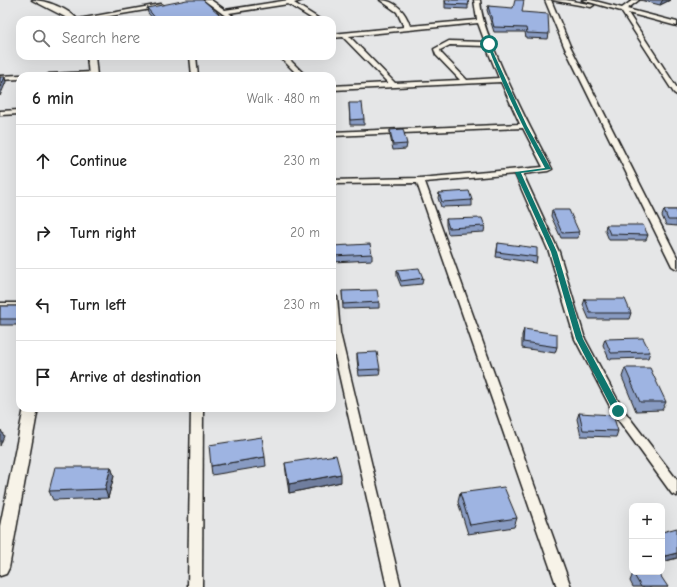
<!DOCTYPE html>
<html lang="en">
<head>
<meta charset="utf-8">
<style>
  :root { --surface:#fff; --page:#f2f2f2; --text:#222; --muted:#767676; --line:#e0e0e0 }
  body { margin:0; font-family:"Comic Neue",sans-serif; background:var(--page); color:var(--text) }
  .controls { position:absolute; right:12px; bottom:12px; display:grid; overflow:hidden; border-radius:8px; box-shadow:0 4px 16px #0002 }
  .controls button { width:36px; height:36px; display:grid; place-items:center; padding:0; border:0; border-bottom:1px solid var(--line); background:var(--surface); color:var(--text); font:20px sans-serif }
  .stop { position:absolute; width:12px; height:12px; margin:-9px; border:3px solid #0f766e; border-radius:50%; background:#fff }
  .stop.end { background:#0f766e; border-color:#fff; box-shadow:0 1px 4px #0008 }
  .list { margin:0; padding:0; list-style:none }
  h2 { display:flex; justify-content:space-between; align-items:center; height:52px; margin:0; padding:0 16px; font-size:17px }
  h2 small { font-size:13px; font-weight:400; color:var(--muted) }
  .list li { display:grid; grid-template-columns:26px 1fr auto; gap:12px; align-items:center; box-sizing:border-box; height:72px; padding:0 16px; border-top:1px solid var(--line) }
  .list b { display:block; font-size:15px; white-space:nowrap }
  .list em { font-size:13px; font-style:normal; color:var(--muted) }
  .icon { flex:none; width:22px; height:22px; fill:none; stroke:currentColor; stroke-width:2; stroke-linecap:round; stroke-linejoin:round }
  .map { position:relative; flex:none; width:677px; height:587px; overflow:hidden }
  .search { position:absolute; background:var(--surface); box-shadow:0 4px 16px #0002; left:16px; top:16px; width:320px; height:44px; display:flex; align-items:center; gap:10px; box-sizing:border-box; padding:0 14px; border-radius:12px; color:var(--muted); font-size:15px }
  .panel { position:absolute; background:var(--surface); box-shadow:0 4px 16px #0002; left:16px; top:72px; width:320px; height:340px; border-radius:12px }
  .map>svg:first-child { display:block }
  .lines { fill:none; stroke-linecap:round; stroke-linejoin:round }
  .minor-casing { stroke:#1c1c1c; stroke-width:3 }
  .tertiary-casing { stroke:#1c1c1c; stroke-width:3 }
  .minor { fill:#f7f3e8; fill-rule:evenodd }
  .tertiary { fill:#f7f3e8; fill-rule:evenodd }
  .wall { fill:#889bc2; stroke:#1c1c1c }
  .shaded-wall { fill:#6f7e9e; stroke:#1c1c1c }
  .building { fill:#9eb4e2; stroke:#1c1c1c }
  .route { fill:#0f766e }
</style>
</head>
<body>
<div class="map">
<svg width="677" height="587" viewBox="0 0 677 587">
  <rect width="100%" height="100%" fill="#e5e6e7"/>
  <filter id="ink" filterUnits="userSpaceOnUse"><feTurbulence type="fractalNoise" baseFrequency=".025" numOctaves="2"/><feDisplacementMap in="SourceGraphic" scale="8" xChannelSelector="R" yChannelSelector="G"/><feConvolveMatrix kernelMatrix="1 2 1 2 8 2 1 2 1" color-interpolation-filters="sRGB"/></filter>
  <g filter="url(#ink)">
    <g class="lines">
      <defs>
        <g id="minor">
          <path d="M204,0H211L225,10L289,0H303L294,3L321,20H314L288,4L229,13L238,20H231Z"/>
          <path d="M380,0C395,0 406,12 410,26L477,20L474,0H480C481,16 486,30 492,44C509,87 530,128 552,169L548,171L523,174L559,252L585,339L622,408L677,480V496L672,494L614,414L575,339L549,252L515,174L425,182L571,587H557L417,183L332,184V180L420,178L543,167L523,128L332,136V132L520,124L501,82L332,90V86L388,83L343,37L332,38V34L404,27L397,12ZM478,23L485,42L449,41L434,49L436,55L460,80L395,83L349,36ZM450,45L486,46L499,78L467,80L441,53L440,50Z"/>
          <path d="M545,0H551L570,46L677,257V269L672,266L564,46Z"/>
          <path d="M551,0H566L594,5L591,7Z"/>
          <path d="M582,0H591L622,8L633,0H639L627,9L677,22V26L628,13L677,88V95L674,93L621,11Z"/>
          <path d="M161,4L163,5V7L86,20H73Z"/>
          <path d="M190,56H196L198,76H192Z"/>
          <path d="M279,56H286L306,76H299Z"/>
          <path d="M93,72L96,74L95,75L46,76L49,74Z"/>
          <path d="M20,75L23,76H20V79L0,80V76Z"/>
          <path d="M20,110V114L0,115V111Z"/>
          <path d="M332,294L337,297L340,333L401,587H387L332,343Z"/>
          <rect x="0" y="303" width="20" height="6"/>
          <path d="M191,408H203L202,587H188Z"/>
        </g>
        <g id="tertiary">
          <path d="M32,0C46,0 69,9 78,20H71Z"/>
          <path d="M87,56H95L97,76H89Z"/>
          <path d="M24,408H38L9,568L6,574L0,576V526Z"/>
        </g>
      </defs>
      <!-- minor casing -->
      <use href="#minor" class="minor-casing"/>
      <!-- tertiary casing -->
      <use href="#tertiary" class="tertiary-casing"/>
      <!-- minor -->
      <use href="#minor" class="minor"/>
      <!-- tertiary -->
      <use href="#tertiary" class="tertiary"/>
    </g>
    <!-- wall -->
    <g class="wall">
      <path d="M445,0H468V9L445,8Z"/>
      <path d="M640,0H670L660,5Z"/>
      <path d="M488,6L522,12L549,34L548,39L526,38L525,32H494L487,10Z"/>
      <path d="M147,8L226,20H154L148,13Z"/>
      <path d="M349,103L364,119V125H350Z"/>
      <path d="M390,130L407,144L406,149L393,150L390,135Z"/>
      <path d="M439,193L472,200V206L441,207L438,198Z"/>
      <path d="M552,210L579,232L578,238H561L551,216Z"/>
      <path d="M664,210H677V226L666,225L662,216Z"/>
      <path d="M446,219L485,226L484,232L448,234L446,225Z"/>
      <path d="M606,225L648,235L646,240H609L605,230Z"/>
      <path d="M498,243L537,257L536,263L496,257Z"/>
      <path d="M332,246L372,254V260L333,262Z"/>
      <path d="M397,270L423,278L422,284L401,286L397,276Z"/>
      <path d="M342,291L379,302V308L343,309Z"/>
      <path d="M585,299L631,313L629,319H589L583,305Z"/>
      <rect x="0" y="306" width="20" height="19"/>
      <path d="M524,329L557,347L555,353L522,348V335Z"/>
      <path d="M605,339L650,352L648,358L609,359L603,345Z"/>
      <path d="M357,353L380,369L379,375L359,376L357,359Z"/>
      <path d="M625,368L666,402L662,410L636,411L622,377Z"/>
      <path d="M579,413L618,431L616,437L581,436L577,419Z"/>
      <path d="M265,457L266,466L212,475L211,466Z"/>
      <path d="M285,463L341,482L289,493L286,472Z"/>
      <path d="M111,467L114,476L108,498L53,500L49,491Z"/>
      <path d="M460,493L517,518L514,527L468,534L458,502Z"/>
      <path d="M662,532L677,558L662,562Z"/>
      <path d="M633,573L668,587H633L630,581Z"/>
    </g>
    <!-- shaded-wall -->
    <g class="shaded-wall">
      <path d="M663,0H670L660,5L662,1Z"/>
      <path d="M5,77L6,82L0,96V87Z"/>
      <path d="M1,430L4,436L0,446V433Z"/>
      <path d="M111,467L114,476L108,498L105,489Z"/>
      <path d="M341,474V482L289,493V484Z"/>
      <path d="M677,553V558L662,562L665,556Z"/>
    </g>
    <!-- building -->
    <g class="building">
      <path d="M187,0H203L226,20H157L147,8Z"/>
      <path d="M445,0H468L469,5L446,4Z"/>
      <path d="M515,0H524L522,12L548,14L549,34L527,33L526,28L494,27L488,6L513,8Z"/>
      <path d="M0,77H5L0,87Z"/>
      <path d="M349,103H362L364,119L350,120Z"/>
      <path d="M403,129L407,144L393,145L390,130Z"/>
      <path d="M469,191L472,200L442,202L439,193Z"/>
      <path d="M552,210H569L579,232L562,233Z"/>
      <path d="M664,210H677V220H668Z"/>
      <path d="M482,218L485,226L449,228L446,219Z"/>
      <path d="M606,225H643L648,235L610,234Z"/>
      <path d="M498,243L537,248V257L497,252Z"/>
      <path d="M370,244L372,254L333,256L332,246Z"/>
      <path d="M419,268L423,278L401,281L397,270Z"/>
      <path d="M377,290L379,302L343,304L342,291Z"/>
      <path d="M585,299H625L631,313H590Z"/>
      <rect x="0" y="306" width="20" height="13"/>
      <path d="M524,329L557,334V347L523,342Z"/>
      <path d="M643,338L650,352L611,353L605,339Z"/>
      <path d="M377,352L380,369L359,370L357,353Z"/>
      <path d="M625,368H650L666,402H640Z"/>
      <path d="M579,413L613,415L618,431L583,430Z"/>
      <path d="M262,437L265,457L211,466L209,445Z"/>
      <path d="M336,455L341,474L289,484L285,463Z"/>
      <path d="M55,467H111L105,489L49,491Z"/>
      <path d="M504,487L517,518L470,525L460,493Z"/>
      <path d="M677,528V553L665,556L662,551V532Z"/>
      <path d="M639,572H658L668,587H641L633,573Z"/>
    </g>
  </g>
  <!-- route -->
  <path class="route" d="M489,43L527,126L551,169L521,173L557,252L583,339L622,411L621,414H615L576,339L551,252L515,172L545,168C523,128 503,87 487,44Z"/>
</svg>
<div class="controls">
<button>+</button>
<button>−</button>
</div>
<div class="stop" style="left:489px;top:44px"></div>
<div class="stop end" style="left:618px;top:411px"></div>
<div class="search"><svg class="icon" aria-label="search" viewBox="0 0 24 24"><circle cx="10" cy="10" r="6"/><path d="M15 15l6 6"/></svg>Search here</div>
<section class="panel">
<h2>6 min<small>Walk · 480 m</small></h2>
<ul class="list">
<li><svg class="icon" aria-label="ahead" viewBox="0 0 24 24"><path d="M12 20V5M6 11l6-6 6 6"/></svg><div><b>Continue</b></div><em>230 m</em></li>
<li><svg class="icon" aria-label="right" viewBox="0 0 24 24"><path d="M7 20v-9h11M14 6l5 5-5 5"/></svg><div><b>Turn right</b></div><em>20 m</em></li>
<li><svg class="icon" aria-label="left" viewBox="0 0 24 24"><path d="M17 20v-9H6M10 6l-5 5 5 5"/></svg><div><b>Turn left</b></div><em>230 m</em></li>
<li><svg class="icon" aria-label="arrive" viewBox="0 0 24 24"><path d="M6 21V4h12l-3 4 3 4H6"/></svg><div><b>Arrive at destination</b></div></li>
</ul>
</section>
</div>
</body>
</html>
